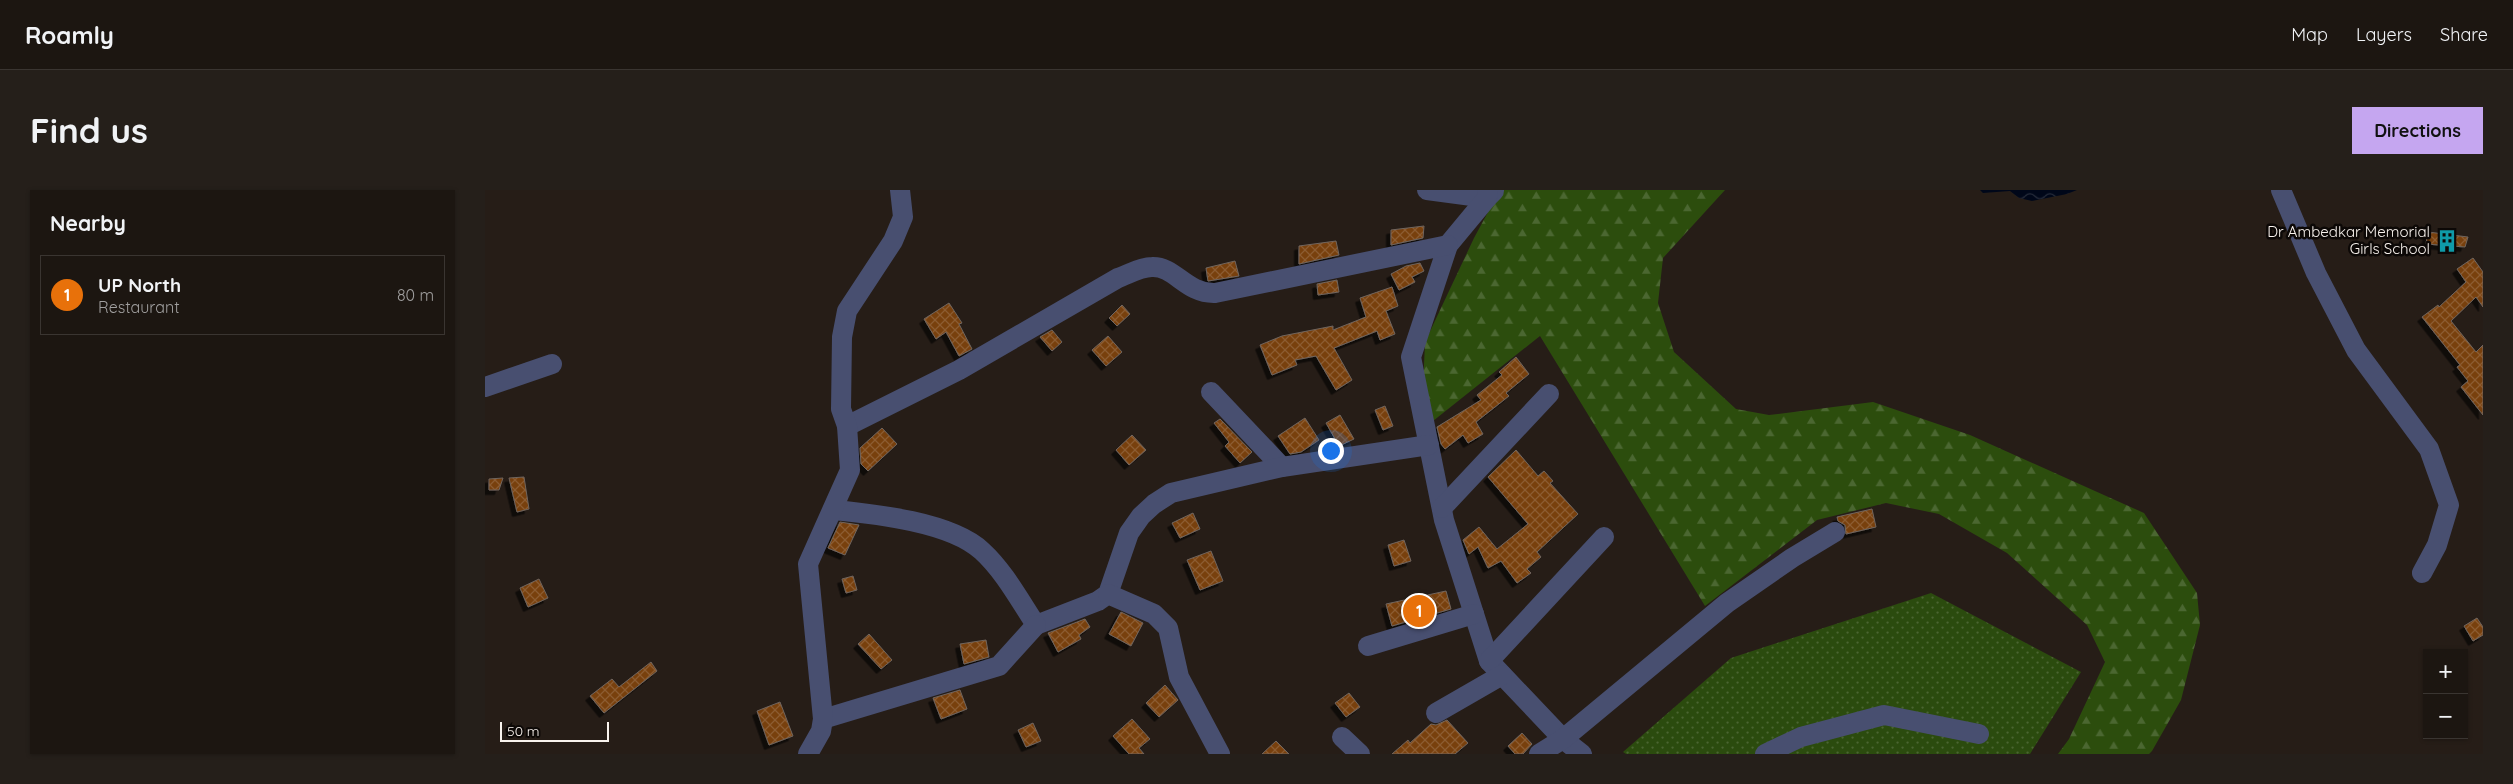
<!DOCTYPE html>
<html lang="en">
<head>
<meta charset="utf-8">
<style>
  :root { --surface:#1c1611; --page:#251f1a; --text:#f1f3f6; --muted:#a09f9f; --line:#3a3531; --accent:#c5a6f0 }
  body { margin:0; font-family:Quicksand,sans-serif; background:var(--page); color:var(--text) }
  .controls { position:absolute; right:15px; bottom:15px; display:grid; overflow:hidden; border-radius:0px; box-shadow:0 1px 4px #0004 }
  .controls button { width:45px; height:45px; display:grid; place-items:center; padding:0; border:0; border-bottom:1px solid var(--line); background:var(--surface); color:var(--text); font:25px sans-serif }
  .scale { position:absolute; left:15px; bottom:12px; width:109px; box-sizing:border-box; padding-left:5px; border:2px solid #f9f3ee; border-top:0; font-size:14px; line-height:18px; white-space:nowrap; color:#f9f3ee; -webkit-text-stroke:4px #0c0806; paint-order:stroke }
  .you { position:absolute; left:845px; top:260px; width:18px; height:18px; margin:-12px; border:4px solid #fff; border-radius:50%; background:#1a73e8; box-shadow:0 0 0 8px #1a73e833 }
  .badge { display:grid; place-items:center; width:32px; height:32px; border-radius:50%; background:var(--accent); color:#fff; font-size:16px; font-weight:700 }
  .pin { position:absolute; translate:-50% -50%; border:2px solid #fff; box-shadow:0 1px 5px #0006 }
  .list { margin:0; padding:0; list-style:none }
  h2 { display:flex; justify-content:space-between; align-items:center; height:65px; margin:0; padding:0 20px; font-size:21px }
  h2 small { font-size:16px; font-weight:400; color:var(--muted) }
  .list li { display:grid; grid-template-columns:32px 1fr auto; gap:15px; align-items:center; box-sizing:border-box; height:80px; margin:0 10px 10px; padding:0 10px; border:1px solid var(--line); border-radius:0px }
  .list b { display:block; font-size:19px; white-space:nowrap }
  .list p { margin:0; font-size:16px; white-space:nowrap; color:var(--muted) }
  .list em { font-size:16px; font-style:normal; color:var(--muted) }
  .map { position:relative; flex:none; width:1998px; height:564px; overflow:hidden; border-radius:0px }
  header { display:flex; align-items:center; gap:30px; box-sizing:border-box; height:70px; padding:0 25px; background:var(--surface); border-bottom:1px solid var(--line) }
  header strong { font-size:24px }
  nav { display:flex; gap:28px; margin-inline-start:auto; font-size:18px }
  .intro { display:flex; align-items:center; justify-content:space-between; box-sizing:border-box; height:120px; padding:0 30px }
  h1 { margin:0; font-size:35px }
  .button { padding:12px 22px; border-radius:0px; background:var(--accent); color:#111; font-size:18px; font-weight:700 }
  main { display:flex; gap:30px; padding:0 30px }
  aside { flex:1; background:var(--surface); border-radius:0px; box-shadow:0 1px 4px #0004 }
  .map>svg:first-child { display:block }
  .green { fill:url(#green-dots) }
  .forest { fill:url(#forest-firs) }
  .water { fill:url(#water-waves) }
  .building { fill:url(#building-cross-hatch); stroke:#70655e; filter:url(#shadow) }
  .lines { fill:none; stroke-linecap:round; stroke-linejoin:round }
  .minor { stroke:#484f70; stroke-width:20 }
  .labels { text-anchor:middle; stroke-width:5; stroke-linejoin:round; paint-order:stroke }
  .poi-label { font-size:15px; fill:#f9f3ee; stroke:#0c0806; text-anchor:end }
</style>
</head>
<body>
<header>
<strong>Roamly</strong>
<nav><a>Map</a><a>Layers</a><a>Share</a></nav>
</header>
<div class="intro"><h1>Find us</h1><a class="button">Directions</a></div>
<main>
<aside>
<h2>Nearby<small></small></h2>
<ul class="list">
<li><span class="badge" style="background:#e8710a">1</span><div><b>UP North</b><p>Restaurant</p></div><em>80 m</em></li>
</ul>
</aside>
<div class="map">
<svg width="1998" height="564" viewBox="0 0 1998 564">
  <defs>
    <pattern id="green-dots" width="8" height="8" patternUnits="userSpaceOnUse" patternTransform="scale(1.25)"><rect width="8" height="8" fill="#2b4b0e"/><path d="M2 2h.1M6 6h.1" fill="none" stroke="#4a6531" stroke-width="1.8" stroke-linecap="round"/></pattern>
    <pattern id="forest-firs" width="22" height="20" patternUnits="userSpaceOnUse" patternTransform="scale(1.25)"><rect width="22" height="20" fill="#2c4d0d"/><path d="M5 1l3.5 6h-7zM16 11l3.5 6h-7z" fill="#4b6731"/></pattern>
    <pattern id="water-waves" width="16" height="10" patternUnits="userSpaceOnUse" patternTransform="scale(1.25)"><rect width="16" height="10" fill="#000719"/><path d="M0 5q4-4 8 0t8 0" fill="none" stroke="#262c3b"/></pattern>
    <pattern id="building-cross-hatch" width="8" height="8" patternUnits="userSpaceOnUse" patternTransform="scale(1.25)"><rect width="8" height="8" fill="#78400e"/><path d="M0 0l8 8M0 8l8-8" fill="none" stroke="#8c5c31"/></pattern>
    <filter id="shadow"><feDropShadow dx="-4.5" dy="4.5" stdDeviation="0" flood-color="#0009"/></filter>
  </defs>
  <rect width="100%" height="100%" fill="#261d17"/>
  <!-- green -->
  <path class="green" d="M1446,403L1596,482L1545,564H1141L1138,562L1246,468Z"/>
  <!-- forest -->
  <path class="forest" d="M1015,0H1240L1178,68L1173,113L1189,162L1251,219L1284,225L1388,212L1485,245L1659,323L1712,403L1715,435L1696,510L1667,561L1664,564H1573L1584,549L1620,472L1602,435L1522,363L1454,324L1401,313L1332,330L1220,416L1055,146L948,231L938,199L940,152L989,48Z"/>
  <!-- water -->
  <path class="water" d="M1495,0H1592L1582,4L1547,11L1534,8L1525,1L1498,3Z"/>
  <!-- building -->
  <g class="building">
    <path d="M939,36L938,48L906,55V40Z"/>
    <path d="M1943,42L1983,47L1980,57L1941,54Z"/>
    <path d="M851,51L854,65L814,74V56Z"/>
    <path d="M1988,68L1998,82V117L1991,107L1966,131L1991,162L1998,155V225L1976,197L1983,191L1972,177L1975,175L1937,127L1953,115L1954,117L1981,92L1972,79Z"/>
    <path d="M750,71L754,86L723,91L721,78Z"/>
    <path d="M935,73L939,81L927,87L930,92L914,100L906,84L921,76Z"/>
    <path d="M852,90L854,102L833,105L832,94Z"/>
    <path d="M907,97L913,116L901,121L910,144L895,150L892,141L849,158L867,190L851,200L831,166L810,170L812,175L787,185L775,155L797,146L848,136V140L881,127L875,108Z"/>
    <path d="M464,113L477,133L474,134L487,159L474,166L461,142L451,149L439,129Z"/>
    <path d="M637,115L645,124L632,136L624,128Z"/>
    <path d="M567,140L577,152L567,161L555,147Z"/>
    <path d="M623,146L637,162L621,176L607,160Z"/>
    <path d="M1031,167L1044,184L1021,203L1024,206L991,232L998,244L983,253L978,245L960,259L956,254L952,237L996,210L992,205L1017,185L1014,182Z"/>
    <path d="M900,216L908,236L898,240L890,220Z"/>
    <path d="M855,225L869,249L854,256L841,233Z"/>
    <path d="M820,228L834,250L816,262L805,264L793,246Z"/>
    <path d="M735,229L767,262L755,273L740,256L744,252L729,233Z"/>
    <path d="M397,238L412,254L383,281L376,274L375,258Z"/>
    <path d="M647,245L661,260L644,275L631,260Z"/>
    <path d="M1031,260L1053,286L1059,281L1068,291L1065,293L1093,324L1052,362L1056,367L1042,379L1046,383L1032,393L1016,371L1003,378L993,357L984,364L978,350L994,337L1012,359L1043,334L1003,287Z"/>
    <path d="M39,287L44,319L32,322L24,288Z"/>
    <path d="M18,288L14,300H4V289Z"/>
    <path d="M1387,319L1391,337L1361,344L1360,335L1353,331L1352,327Z"/>
    <path d="M708,323L715,339L695,348L687,333Z"/>
    <path d="M355,332L374,335L360,365L343,358Z"/>
    <path d="M919,350L926,371L909,376L903,355Z"/>
    <path d="M726,361L738,391L715,400L702,370Z"/>
    <path d="M368,386L372,400L361,403L357,389Z"/>
    <path d="M54,389L63,408L43,417L35,398Z"/>
    <path d="M961,401L966,419L907,436L901,414Z"/>
    <path d="M636,422L658,433L646,456L624,444Z"/>
    <path d="M1992,428L1998,437V445L1988,451L1979,436Z"/>
    <path d="M600,429L605,437L594,445L596,449L573,462L563,443Z"/>
    <path d="M384,444L407,470L396,479L373,454Z"/>
    <path d="M501,450L504,467L479,474L475,454Z"/>
    <path d="M166,472L172,481L119,523L105,506L127,489L134,497Z"/>
    <path d="M680,495L693,510L674,527L661,513Z"/>
    <path d="M475,500L482,519L456,529L448,508Z"/>
    <path d="M864,503L875,517L861,527L850,513Z"/>
    <path d="M295,512L308,546L284,555L272,521Z"/>
    <path d="M647,529L665,549L654,558L659,564H644L628,546Z"/>
    <path d="M962,530L983,553L970,564H907L923,550L925,553L946,534L951,535Z"/>
    <path d="M548,533L556,551L541,557L533,540Z"/>
    <path d="M1037,543L1047,554L1038,564H1030L1023,556Z"/>
    <path d="M791,551L804,564H777Z"/>
  </g>
  <g class="lines">
    <!-- minor -->
    <g class="minor">
      <path d="M942,0L1002,8L1009,1"/>
      <path d="M1003,0L1002,8L963,55L926,167L959,330L1004,471L1078,549L1097,564"/>
      <path d="M1796,0L1831,83L1871,160L1944,259L1964,315L1952,355L1937,383"/>
      <path d="M0,197L67,174"/>
      <path d="M726,202L797,277"/>
      <path d="M362,236L474,180L633,88C644,84 655,77 667,77C690,76 701,104 730,103L963,55"/>
      <path d="M957,318L1064,204"/>
      <path d="M349,320C390,324 466,332 497,361C519,381 535,411 551,435L613,411L623,404L644,343L656,326L669,314L686,303L797,277L944,255"/>
      <path d="M623,404L669,424L683,438L694,487L735,564"/>
      <path d="M883,456L989,424"/>
      <path d="M1004,471L1119,347"/>
      <path d="M951,523L1017,485"/>
      <path d="M338,529L514,476L551,435"/>
      <path d="M857,547L875,564"/>
      <path d="M323,564L336,541L338,529L323,374L365,280L362,236L356,219L357,147L362,121L408,51L418,27L415,0"/>
      <path d="M1054,564L1078,549L1242,413L1307,368L1350,342"/>
      <path d="M1280,564L1316,547L1399,525L1494,544"/>
    </g>
  </g>
  <!-- icons -->
  <defs>
    <symbol id="building-bare" viewBox="-9 -9 18 18"><path d="M-4-6H4V6H1V3H-1V6H-4ZM-2.5-4.3h1.7v1.8h-1.7ZM.8-4.3h1.7v1.8H.8ZM-2.5-1h1.7V.8h-1.7ZM.8-1h1.7V.8H.8Z" fill="#0f9aa8" stroke="#0c0806" stroke-width="2.5" paint-order="stroke"/></symbol>
  </defs>
  <g fill-rule="evenodd">
    <use href="#building-bare" x="1946" y="35" width="32" height="32"/>
  </g>
  <g class="labels">
    <!-- poi labels -->
    <g class="poi-label">
      <text x="1945" y="47">Dr Ambedkar Memorial<tspan x="1945" dy="17">Girls School</tspan></text>
    </g>
  </g>
</svg>
<div class="controls">
<button>+</button>
<button>−</button>
</div>
<div class="scale">50 m</div>
<div class="you"></div>
<div class="pin badge" style="left:934px;top:421px;background:#e8710a">1</div>
</div>
</main>
</body>
</html>
